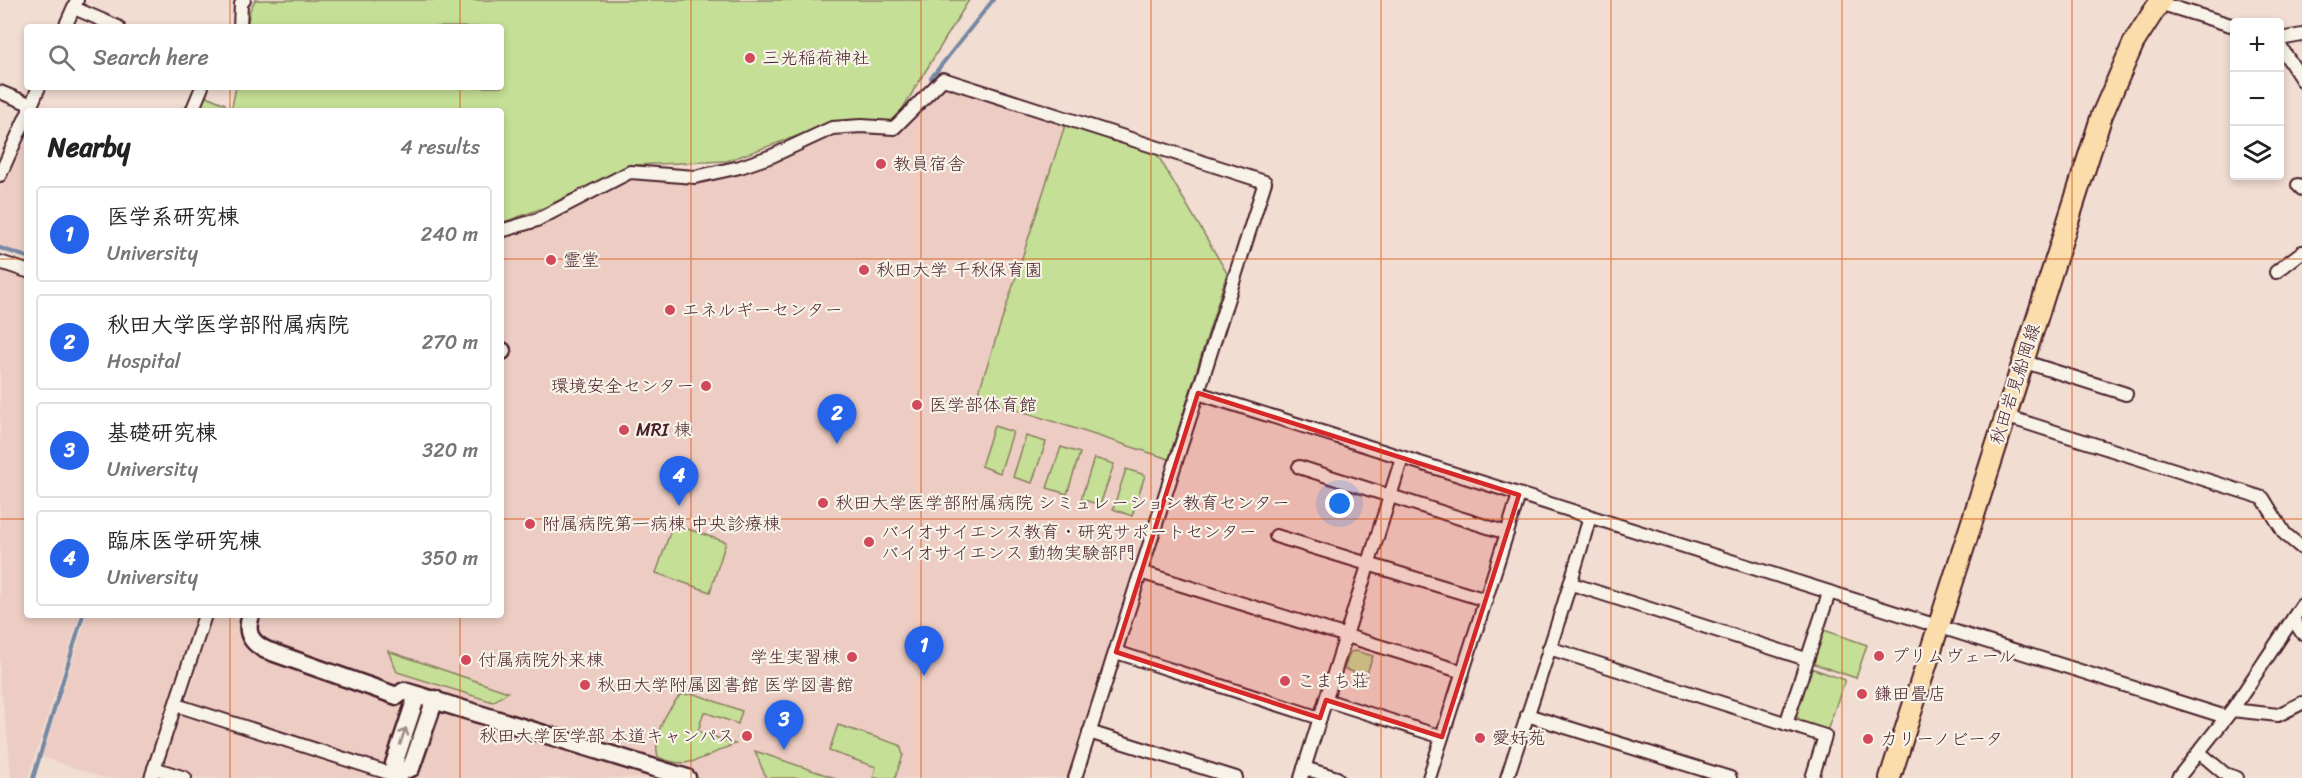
<!DOCTYPE html>
<html lang="en">
<head>
<meta charset="utf-8">
<style>
  :root { --surface:#fff; --page:#f2f2f2; --text:#222; --muted:#767676; --line:#e0e0e0; --accent:#2563eb }
  body { margin:0; font-family:Sriracha,"Klee One",sans-serif; background:var(--page); color:var(--text) }
  .controls { position:absolute; right:18px; top:18px; display:grid; overflow:hidden; border-radius:6px; box-shadow:0 3px 9px #0003 }
  .controls button { width:54px; height:54px; display:grid; place-items:center; padding:0; border:0; border-bottom:2px solid var(--line); background:var(--surface); color:var(--text); font:30px sans-serif }
  .you { position:absolute; left:1340px; top:504px; width:21px; height:21px; margin:-15px; border:4px solid #fff; border-radius:50%; background:#1a73e8; box-shadow:0 0 0 9px #1a73e833 }
  .badge { display:grid; place-items:center; width:39px; height:39px; border-radius:50%; background:var(--accent); color:#fff; font-size:20px; font-weight:700 }
  .pin { position:absolute; translate:-50% -50px; filter:drop-shadow(0 2px 3px #0008) }
  .pin::after { content:''; position:absolute; top:32px; width:21px; height:18px; background:inherit; clip-path:polygon(0 0,100% 0,50% 100%) }
  .list { margin:0; padding:0; list-style:none }
  h2 { display:flex; justify-content:space-between; align-items:center; height:78px; margin:0; padding:0 24px; font-size:26px }
  h2 small { font-size:20px; font-weight:400; color:var(--muted) }
  .list li { display:grid; grid-template-columns:39px 1fr auto; gap:18px; align-items:center; box-sizing:border-box; height:96px; margin:0 12px 12px; padding:0 12px; border:2px solid var(--line); border-radius:6px }
  .list b { display:block; font-size:22px; white-space:nowrap }
  .list p { margin:0; font-size:20px; white-space:nowrap; color:var(--muted) }
  .list em { font-size:20px; font-style:normal; color:var(--muted) }
  .icon { flex:none; width:33px; height:33px; fill:none; stroke:currentColor; stroke-width:2; stroke-linecap:round; stroke-linejoin:round }
  .map { position:relative; flex:none; width:2302px; height:778px; overflow:hidden }
  .search { position:absolute; background:var(--surface); box-shadow:0 3px 9px #0003; left:24px; top:24px; width:480px; height:66px; display:flex; align-items:center; gap:15px; box-sizing:border-box; padding:0 21px; border-radius:6px; color:var(--muted); font-size:22px }
  .panel { position:absolute; background:var(--surface); box-shadow:0 3px 9px #0003; left:24px; top:108px; width:480px; height:510px; border-radius:6px }
  .map>svg:first-child { display:block }
  .built { fill:#edcdc3 }
  .green { fill:#c5df96; stroke:#887f60; stroke-width:1.5 }
  .lines { fill:none; stroke-linecap:round; stroke-linejoin:round }
  .stream { stroke:#7688a3; stroke-width:4 }
  .minor-casing { stroke:#4a1f2b; stroke-width:16 }
  .tertiary-casing { stroke:#4a1f2b; stroke-width:21 }
  .primary-casing { stroke:#4a1f2b; stroke-width:24 }
  .minor { stroke:#f7f3e8; stroke-width:12 }
  .tertiary { stroke:#f7f3e8; stroke-width:16 }
  .primary { stroke:#faddab; stroke-width:20 }
  .oneway { stroke:#a0898a }
  .marked { fill:#d62828; fill-opacity:0.2; stroke:#d62828; stroke-width:4.5; stroke-linejoin:round }
  .grid { fill:none; stroke:#d8530f; stroke-width:1.5; stroke-opacity:0.55 }
  .poi-dot { fill:#d1495b; stroke:#f7f3e8; stroke-width:2 }
  .labels { text-anchor:middle; stroke-width:4.5; stroke-linejoin:round; paint-order:stroke }
  .poi-label { font-size:18px; fill:#4a1f2b; stroke:#f7f3e8; text-anchor:start }
  .street-label { font-size:18px; fill:#4a1f2b; stroke:#f7f3e8 }
</style>
</head>
<body>
<div class="map">
<svg width="2302" height="778" viewBox="0 0 2302 778">
  <rect width="100%" height="100%" fill="#f1ddd2"/>
  <filter id="ink" filterUnits="userSpaceOnUse"><feTurbulence type="fractalNoise" baseFrequency=".0167" numOctaves="2"/><feDisplacementMap in="SourceGraphic" scale="12" xChannelSelector="R" yChannelSelector="G"/><feConvolveMatrix kernelMatrix="1 2 1 2 8 2 1 2 1" color-interpolation-filters="sRGB"/></filter>
  <g filter="url(#ink)">
    <!-- built -->
    <g class="built">
      <path d="M943,79L1157,154L1227,273L1067,778H416L190,708L187,701L212,615H501V222L630,172L682,176L728,170L832,128H894Z"/>
      <path d="M18,142L27,146V254L0,246V184Z"/>
      <path d="M0,270L27,279V615H80L28,778H11L8,739L0,685Z"/>
      <path d="M87,615H197L144,778H104L42,757Z"/>
      <path d="M176,714L377,778H156Z"/>
    </g>
    <!-- green -->
    <g class="green">
      <path d="M255,0H969L895,121L814,130L727,161L634,165L543,208L501,223V111H231L236,87H501V27H247L250,10Z"/>
      <path d="M204,95L225,104L222,111H198Z"/>
      <path d="M1066,122L1157,154L1227,273L1169,459L977,397Z"/>
      <path d="M994,426L1013,432L1000,473L981,466Z"/>
      <path d="M1026,436L1046,442L1032,483L1013,477Z"/>
      <path d="M1061,447L1080,453L1067,494L1047,488Z"/>
      <path d="M1094,458L1114,464L1100,505L1081,499Z"/>
      <path d="M1126,469L1145,475L1132,516L1113,509Z"/>
      <path d="M673,524L726,542L710,592L656,573Z"/>
      <path d="M1824,630L1867,645L1856,678L1812,663Z"/>
      <path d="M388,651L508,692L493,702L397,672Z"/>
      <path d="M1356,651L1373,656L1366,676L1344,669L1350,652Z"/>
      <path d="M1811,668L1845,680L1827,731L1801,721L1795,714Z"/>
      <path d="M695,694L742,711L738,724L704,712L698,731L735,744C705,755 690,772 658,757C652,735 666,712 680,695Z"/>
      <path d="M838,725L900,745L903,755L895,778H873L876,767L829,751Z"/>
      <path d="M755,751L835,778H766Z"/>
    </g>
    <g class="lines">
      <!-- stream -->
      <g class="stream">
        <path d="M931,78L993,0"/>
        <path d="M0,248L27,257"/>
        <path d="M33,778L83,615"/>
      </g>
      <defs>
        <g id="minor">
          <path d="M2159,3L2234,26"/>
          <path d="M74,8L118,27"/>
          <path d="M65,27L77,0"/>
          <path d="M240,27L241,4L244,0"/>
          <path d="M2280,39L2302,35"/>
          <path d="M2280,46L2302,80"/>
          <path d="M0,92L32,105"/>
          <path d="M29,110L39,87"/>
          <path d="M192,111L202,87"/>
          <path d="M0,175L27,115"/>
          <path d="M2298,185L2302,189"/>
          <path d="M501,231L537,220L630,172L695,177L740,167L772,156L832,128L861,126L894,128L943,79L1265,182L1075,778"/>
          <path d="M0,262L27,271"/>
          <path d="M2276,272L2302,252"/>
          <path d="M2022,361L2126,394"/>
          <path d="M1198,393L2226,717"/>
          <path d="M2005,416L2263,498L2285,534L2302,548"/>
          <path d="M1299,467L1507,533"/>
          <path d="M1276,536L1486,600"/>
          <path d="M1140,572L1463,672"/>
          <path d="M1572,584L1806,659"/>
          <path d="M2293,619L2302,633"/>
          <path d="M1549,648L1825,736L1812,778"/>
          <path d="M1116,652L1320,718"/>
          <path d="M1326,700L1442,737"/>
          <path d="M176,705L401,777"/>
          <path d="M2232,710L2278,715L2302,703"/>
          <path d="M1527,715L1730,778"/>
          <path d="M1786,724L1829,593"/>
          <path d="M1089,732L1236,778"/>
          <path d="M2199,752L2225,774L2237,778"/>
          <path d="M154,768L185,778"/>
          <path d="M1304,768L1337,778"/>
          <path d="M151,778L205,615"/>
          <path d="M1301,778L1402,458"/>
          <path d="M1429,778L1519,495"/>
          <path d="M1507,778C1535,691 1566,604 1590,516"/>
          <path d="M2178,778L2232,710L2302,605"/>
        </g>
        <g id="tertiary">
          <path d="M501,351H502"/>
          <path d="M251,615C245,632 250,642 266,650L397,696L404,691L687,778"/>
          <path d="M399,772L411,768L435,699"/>
          <path d="M397,778L399,772L395,770L394,764L417,695"/>
        </g>
        <path id="primary" d="M1890,778L2102,115L2134,42L2161,0"/>
      </defs>
      <!-- minor casing -->
      <use href="#minor" class="minor-casing"/>
      <!-- tertiary casing -->
      <use href="#tertiary" class="tertiary-casing"/>
      <!-- primary casing -->
      <use href="#primary" class="primary-casing"/>
      <!-- minor -->
      <use href="#minor" class="minor"/>
      <!-- tertiary -->
      <use href="#tertiary" class="tertiary"/>
      <!-- primary -->
      <use href="#primary" class="primary"/>
    </g>
    <!-- one-way arrows -->
    <defs><path id="oneway-shaft" d="M-6 0H5M1.5-3L5.5 0L1.5 3" fill="none" stroke-width="1.6" stroke-linecap="round" stroke-linejoin="round" transform="scale(1.5)"/></defs>
    <use class="oneway" href="#oneway-shaft" transform="translate(403 736) rotate(-71)"/>
  </g>
  <!-- marked area -->
  <path class="marked" d="M1198,393L1519,495L1442,737L1326,700L1320,718L1116,652Z"/>
  <!-- grid -->
  <path class="grid" d="M230,0V27M460,0V27M691,0V778M921,0V778M1151,0V778M1381,0V778M1611,0V778M1842,0V778M2072,0V778M230,87V111M460,87V111M0,259H27M501,259H2302M0,519H27M501,519H2302M230,615V778M460,615V778"/>
  <!-- markers -->
  <g class="poi-dot">
    <circle cx="750" cy="58" r="6"/>
    <circle cx="881" cy="164" r="6"/>
    <circle cx="551" cy="260" r="6"/>
    <circle cx="864" cy="270" r="6"/>
    <circle cx="670" cy="310" r="6"/>
    <circle cx="706" cy="386" r="6"/>
    <circle cx="917" cy="405" r="6"/>
    <circle cx="624" cy="430" r="6"/>
    <circle cx="823" cy="503" r="6"/>
    <circle cx="530" cy="524" r="6"/>
    <circle cx="869" cy="542" r="6"/>
    <circle cx="1879" cy="656" r="6"/>
    <circle cx="852" cy="657" r="6"/>
    <circle cx="466" cy="660" r="6"/>
    <circle cx="1285" cy="681" r="6"/>
    <circle cx="585" cy="685" r="6"/>
    <circle cx="1862" cy="694" r="6"/>
    <circle cx="747" cy="736" r="6"/>
    <circle cx="1480" cy="738" r="6"/>
    <circle cx="1868" cy="739" r="6"/>
  </g>
  <g class="labels">
    <!-- poi labels -->
    <g class="poi-label">
      <text x="762" y="64">三光稲荷神社</text>
      <text x="893" y="170">教員宿舎</text>
      <text x="563" y="266">霊堂</text>
      <text x="876" y="276">秋田大学 千秋保育園</text>
      <text x="682" y="316">エネルギーセンター</text>
      <text x="694" y="392" text-anchor="end">環境安全センター</text>
      <text x="929" y="411">医学部体育館</text>
      <text x="636" y="436">MRI 棟</text>
      <text x="835" y="509">秋田大学医学部附属病院 シミュレーション教育センター</text>
      <text x="542" y="530">附属病院第一病棟 中央診療棟</text>
      <text x="881" y="538">バイオサイエンス教育・研究サポートセンター<tspan x="881" dy="21">バイオサイエンス 動物実験部門</tspan></text>
      <text x="1891" y="662">プリムヴェール</text>
      <text x="840" y="663" text-anchor="end">学生実習棟</text>
      <text x="478" y="666">付属病院外来棟</text>
      <text x="1297" y="687">こまち荘</text>
      <text x="597" y="691">秋田大学附属図書館 医学図書館</text>
      <text x="1874" y="700">鎌田畳店</text>
      <text x="735" y="742" text-anchor="end">秋田大学医学部 本道キャンパス</text>
      <text x="1492" y="744">愛好苑</text>
      <text x="1880" y="745">カリーノビータ</text>
    </g>
    <!-- street labels -->
    <g class="street-label">
      <text transform="translate(2015 384) rotate(-72)" y="6">秋田岩見船岡線</text>
    </g>
  </g>
</svg>
<div class="controls">
<button>+</button>
<button>−</button>
<button><svg class="icon" aria-label="layers" viewBox="0 0 24 24"><path d="M12 4l9 5-9 5-9-5zM3 14l9 5 9-5"/></svg></button>
</div>
<div class="you"></div>
<div class="pin badge" style="left:924px;top:676px">1</div>
<div class="pin badge" style="left:837px;top:444px">2</div>
<div class="pin badge" style="left:784px;top:750px">3</div>
<div class="pin badge" style="left:679px;top:506px">4</div>
<div class="search"><svg class="icon" aria-label="search" viewBox="0 0 24 24"><circle cx="10" cy="10" r="6"/><path d="M15 15l6 6"/></svg>Search here</div>
<section class="panel">
<h2>Nearby<small>4 results</small></h2>
<ul class="list">
<li><span class="badge">1</span><div><b>医学系研究棟</b><p>University</p></div><em>240 m</em></li>
<li><span class="badge">2</span><div><b>秋田大学医学部附属病院</b><p>Hospital</p></div><em>270 m</em></li>
<li><span class="badge">3</span><div><b>基礎研究棟</b><p>University</p></div><em>320 m</em></li>
<li><span class="badge">4</span><div><b>臨床医学研究棟</b><p>University</p></div><em>350 m</em></li>
</ul>
</section>
</div>
</body>
</html>
